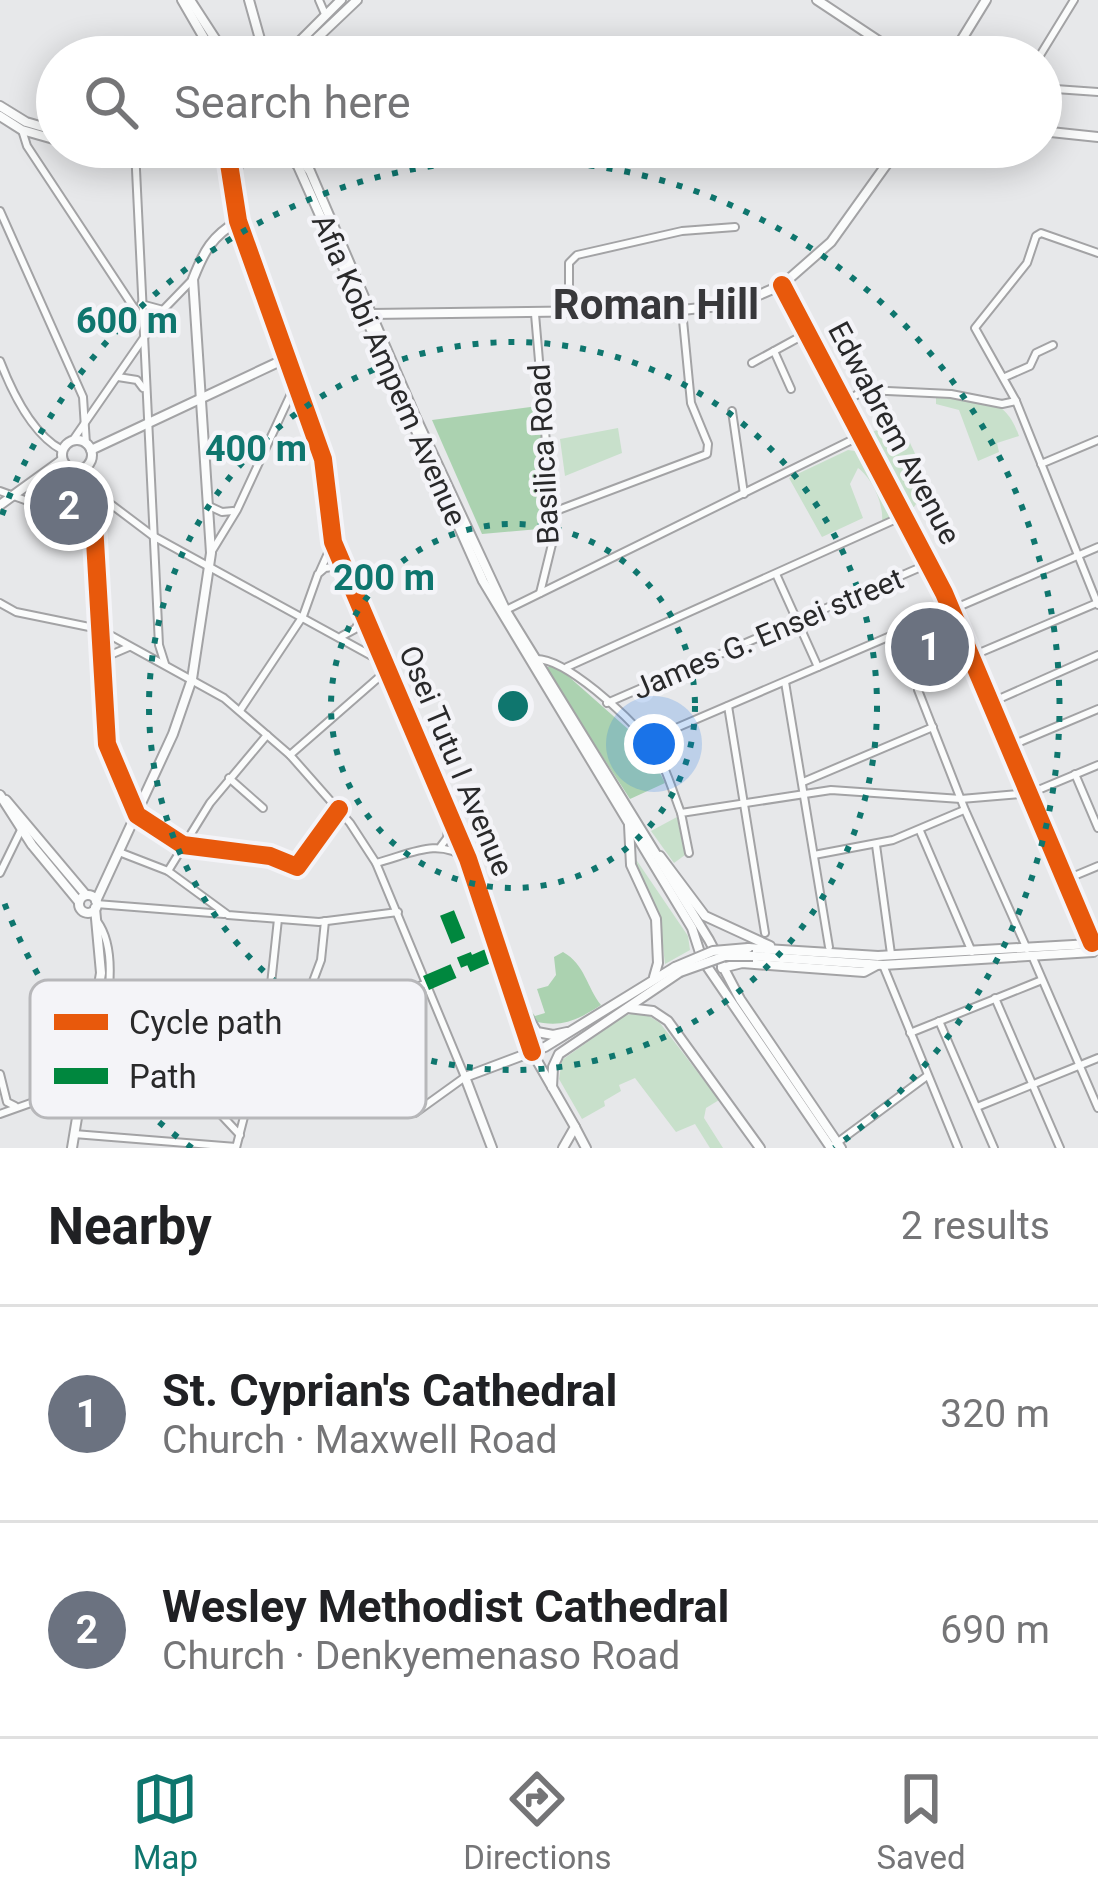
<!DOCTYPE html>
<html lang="en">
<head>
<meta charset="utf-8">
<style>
  :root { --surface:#fff; --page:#f6f6f6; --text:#202124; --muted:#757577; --line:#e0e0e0; --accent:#0f766e }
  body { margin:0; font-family:Roboto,sans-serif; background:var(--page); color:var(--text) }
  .you { position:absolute; left:654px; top:744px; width:42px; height:42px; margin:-30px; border:9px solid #fff; border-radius:50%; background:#1a73e8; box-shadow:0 0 0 18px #1a73e833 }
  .badge { display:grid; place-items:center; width:78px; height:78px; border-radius:50%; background:var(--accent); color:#fff; font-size:39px; font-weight:700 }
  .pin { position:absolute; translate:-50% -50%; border:6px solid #fff; box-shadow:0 3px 12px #0006 }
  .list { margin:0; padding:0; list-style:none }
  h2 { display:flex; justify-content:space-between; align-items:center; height:156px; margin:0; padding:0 48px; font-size:51px }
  h2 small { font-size:39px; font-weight:400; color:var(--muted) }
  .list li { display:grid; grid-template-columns:78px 1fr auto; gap:36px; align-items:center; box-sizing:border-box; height:216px; padding:0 48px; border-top:3px solid var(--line) }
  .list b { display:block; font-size:45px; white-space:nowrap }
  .list p { margin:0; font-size:39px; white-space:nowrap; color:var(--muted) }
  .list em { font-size:39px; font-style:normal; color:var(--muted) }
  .icon { flex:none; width:66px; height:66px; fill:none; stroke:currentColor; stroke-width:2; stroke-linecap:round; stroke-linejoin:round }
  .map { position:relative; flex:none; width:1098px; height:1148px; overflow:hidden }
  .search { position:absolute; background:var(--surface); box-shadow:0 6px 30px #0003; left:36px; right:36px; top:36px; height:132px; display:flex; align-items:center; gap:30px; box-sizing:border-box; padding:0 42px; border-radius:66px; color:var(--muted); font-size:45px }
  .sheet { height:588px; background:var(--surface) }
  nav { display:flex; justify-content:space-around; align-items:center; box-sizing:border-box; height:168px; border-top:3px solid var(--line); background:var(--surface); font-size:33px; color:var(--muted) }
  nav a { display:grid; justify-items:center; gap:6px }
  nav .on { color:var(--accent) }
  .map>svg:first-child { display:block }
  .green { fill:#c8e0cb }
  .forest { fill:#abd2b0 }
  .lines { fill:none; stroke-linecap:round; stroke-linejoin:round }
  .minor-casing { stroke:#a3a3a5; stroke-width:10 }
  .tertiary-casing { stroke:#a3a3a5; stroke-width:12 }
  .secondary-casing { stroke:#a3a3a5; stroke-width:12 }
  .minor { stroke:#fbfcfc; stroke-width:6 }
  .tertiary { stroke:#fbfcfc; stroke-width:8 }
  .secondary { stroke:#fbfcfc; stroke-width:8 }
  .secondary-bridge-casing { stroke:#a3a3a5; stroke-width:12; stroke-linecap:butt }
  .secondary-bridge { stroke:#fbfcfc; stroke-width:8 }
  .quiet { stroke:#00873e; stroke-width:15; stroke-dasharray:30 15; stroke-linecap:butt }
  .cycleway-casing { stroke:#f4f4f8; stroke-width:26 }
  .cycleway { stroke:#e8590c; stroke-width:18 }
  .ring { fill:none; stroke:#0f766e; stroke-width:6; stroke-dasharray:6 12 }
  .labels { text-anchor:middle; stroke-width:9; stroke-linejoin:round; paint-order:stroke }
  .street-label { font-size:30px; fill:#29292a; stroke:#f4f4f8 }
  .district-label { font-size:42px; font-weight:bold; fill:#38383b; stroke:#f4f4f8 }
  .key { fill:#f4f4f8; stroke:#b7b7ba; stroke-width:3 }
  .key-label { font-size:33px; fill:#29292a }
  .centre { fill:#0f766e; stroke:#f4f4f8; stroke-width:6 }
  .ring-label { font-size:36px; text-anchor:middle; font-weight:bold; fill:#0f766e; stroke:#f4f4f8; stroke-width:9; stroke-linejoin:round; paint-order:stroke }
</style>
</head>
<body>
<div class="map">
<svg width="1098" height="1148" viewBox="0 0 1098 1148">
  <rect width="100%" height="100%" fill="#e7e8ea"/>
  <!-- green -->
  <g class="green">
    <path d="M936,398C976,400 1004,392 1019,436L997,443L999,452L978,461L959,410L936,404Z"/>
    <path d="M888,427L907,436C918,462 933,482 914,507H909L871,432Z"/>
    <path d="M618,428L622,453L565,476L560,439Z"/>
    <path d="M848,450L862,452L890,506L889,519L882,522C884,504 872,478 858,468L850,484L863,518L822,537L789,478Z"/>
    <path d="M677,817L685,855L674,863L651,831Z"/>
    <path d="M633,855L688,936L690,950L665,964L659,912L635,870Z"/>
    <path d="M635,1013L649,1016L660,1023L719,1100L706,1108L704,1118L723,1148H710L695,1124L676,1132L635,1078L619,1085L621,1091L604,1101L605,1106L582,1119L559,1079L562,1060L624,1016Z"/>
  </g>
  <!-- forest -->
  <g class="forest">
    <path d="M538,406L550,528L482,534L432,420Z"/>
    <path d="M551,666L559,668L646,745L665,783L630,799L545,668Z"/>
    <path d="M563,952C585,964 587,988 601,1005C576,1021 561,1028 533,1021L532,1012L535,1016L545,1013L537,989L548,986L556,975L554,957Z"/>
  </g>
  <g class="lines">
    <defs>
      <g id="minor">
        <path d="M319,0L325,14"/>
        <path d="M1039,57L1074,0"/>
        <path d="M1041,88L1098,92"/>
        <path d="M22,130L27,146L140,317"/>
        <path d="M135,149L159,645L165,664"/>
        <path d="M0,211L83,397L86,444"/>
        <path d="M1098,253L1041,233L1036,236L1027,263L975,328L1016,401L1098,605"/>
        <path d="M141,304L163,310"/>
        <path d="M569,313V263L577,255L682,231L735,227"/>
        <path d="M535,314L554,536L540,593"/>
        <path d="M774,351L791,389"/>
        <path d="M0,361C12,392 32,434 62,450"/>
        <path d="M752,363L807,333"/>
        <path d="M118,377L137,380L143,388"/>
        <path d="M1005,377L1030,366L1036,353L1053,345"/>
        <path d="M845,401L866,390L951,394L1002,404L1016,401"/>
        <path d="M732,411L744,494"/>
        <path d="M73,440L163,310L193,279"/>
        <path d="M1041,464L1098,440"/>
        <path d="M78,471L92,490L153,536L381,661"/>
        <path d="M92,490L107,744L137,815L183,845L270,856L297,867L339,809"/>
        <path d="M0,491L47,508"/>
        <path d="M209,506L222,512L233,511"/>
        <path d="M553,512L707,454L708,444L691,403L682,310"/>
        <path d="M212,551L237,510L296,383"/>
        <path d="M320,571L333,542"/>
        <path d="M776,574L818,667"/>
        <path d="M0,603L16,612L99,629L224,698L290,755L350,823L376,863L465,1077L415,1113L378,1029C382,1003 403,993 426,983"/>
        <path d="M506,610L860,436"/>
        <path d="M342,636L355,629L363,616"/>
        <path d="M972,656L1097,603"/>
        <path d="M101,659L129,647"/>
        <path d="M534,659C565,656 629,718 649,742C665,762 672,790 681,813"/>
        <path d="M567,667L903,516"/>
        <path d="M785,682L829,947"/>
        <path d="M918,690L965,810L1027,949"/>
        <path d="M992,702L1098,655"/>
        <path d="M607,703L928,564"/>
        <path d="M728,706L765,933"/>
        <path d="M241,709L303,616L318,574L325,568L341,566"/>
        <path d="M648,740L1098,547"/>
        <path d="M1010,746L1098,709"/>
        <path d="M290,755L385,672"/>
        <path d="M1075,774L1098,828"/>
        <path d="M229,778L263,808"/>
        <path d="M803,782L933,727"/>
        <path d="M920,831L972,952"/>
        <path d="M876,845L891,954"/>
        <path d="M441,846L447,838L449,818"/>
        <path d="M119,852L168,871L228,915L319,922L398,912"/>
        <path d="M689,853L681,813L831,790L961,799L1031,793L1098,765"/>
        <path d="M814,855L893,840L964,810"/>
        <path d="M376,863C411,854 437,837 468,859"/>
        <path d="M168,871L210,803L267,735"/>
        <path d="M0,873L22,828"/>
        <path d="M1067,879L1098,866"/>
        <path d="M96,904L224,914"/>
        <path d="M1033,958L1098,1108"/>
        <path d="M883,965L958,1148"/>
        <path d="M309,992L321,960L325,921"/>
        <path d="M995,998L1060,1148"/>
        <path d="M939,1021L994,1148"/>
        <path d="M910,1033L1042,980"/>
        <path d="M0,1074L7,1102L15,1106"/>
        <path d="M87,1097C96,1050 127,961 97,921"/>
        <path d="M212,1105L240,1135"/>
        <path d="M977,1107L1098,1058"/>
        <path d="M0,1114L59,1093L212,1105L248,1102"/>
        <path d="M74,1134L236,1147"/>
        <path d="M834,1145L927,1076"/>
        <path d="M236,1148L266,1031L278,919"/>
      </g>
      <g id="tertiary">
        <path d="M249,0L265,57"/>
        <path d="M817,0L903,57"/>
        <path d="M951,57L986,0"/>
        <path d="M1041,131L1098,137"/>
        <path d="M228,157L238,221L323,459L333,542L468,859L532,1052"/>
        <path d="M234,180L241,155"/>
        <path d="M782,285L944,593L1092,943"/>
        <path d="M370,314L682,310L738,304L782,285L831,242L899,147"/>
        <circle cx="77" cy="455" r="15"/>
        <path d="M91,450L287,358"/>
        <path d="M0,505L62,460"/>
        <path d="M0,795L32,845L79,902"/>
        <path d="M6,800L86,895"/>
        <circle cx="88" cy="904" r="9"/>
        <path d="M96,901L173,734L192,679L211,553L193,279C204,251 212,236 238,221"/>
        <path d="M1084,918L1098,933"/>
        <path d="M59,1093L82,1068"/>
        <path d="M575,1127L586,1148"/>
        <path d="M72,1148L101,973L95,908"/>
      </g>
      <g id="secondary">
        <path d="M182,0L215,57"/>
        <path d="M190,0L227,57"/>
        <path d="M284,57L341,0"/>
        <path d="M297,57L357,0"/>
        <path d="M0,106L26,122L57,131"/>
        <path d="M0,116L22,130L57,140"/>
        <path d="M119,147L182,154L220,152"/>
        <path d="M281,147L298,166L483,581L692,928L702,959L831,1148"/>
        <path d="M292,147L310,171L416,418L506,611L709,940L740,999L841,1148"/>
        <path d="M218,148C228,161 239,157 249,147"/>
        <path d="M629,825L631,865L656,919L658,963L654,977"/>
        <path d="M660,856L705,916L770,946"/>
        <path d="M748,948L878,956L1091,944"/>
        <path d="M753,956L883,965L1093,952"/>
        <path d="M722,968L742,963L864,972L877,965"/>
        <path d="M514,995L537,1032L553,1035L567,1032"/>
        <path d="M628,1008L653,1011L668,1021L760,1148"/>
        <path d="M532,1052L575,1127L563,1148"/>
        <path d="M552,1087L553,1067L559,1054L680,972"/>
        <path d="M492,1148L465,1077L545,1047L675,967"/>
      </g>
    </defs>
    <!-- minor casing -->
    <use href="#minor" class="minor-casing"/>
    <!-- tertiary casing -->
    <use href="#tertiary" class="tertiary-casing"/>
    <!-- secondary casing -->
    <use href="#secondary" class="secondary-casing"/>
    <!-- minor -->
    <use href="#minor" class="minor"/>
    <!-- tertiary -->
    <use href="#tertiary" class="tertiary"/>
    <!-- secondary -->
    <use href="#secondary" class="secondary"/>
    <defs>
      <g id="secondary-bridge">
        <path d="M675,967L713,951L748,948"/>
        <path d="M680,972L725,956H753"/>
      </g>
    </defs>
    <!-- secondary-bridge casing -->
    <use href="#secondary-bridge" class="secondary-bridge-casing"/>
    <!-- secondary-bridge -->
    <use href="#secondary-bridge" class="secondary-bridge"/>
    <!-- quiet -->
    <g class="quiet">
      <path d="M447,913L468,965"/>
      <path d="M426,983L500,951"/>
    </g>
    <defs>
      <g id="cycleway">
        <path d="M228,157L238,221L323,459L333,542L468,859L532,1052"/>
        <path d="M782,285L944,593L1092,943"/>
        <path d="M92,490L107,744L137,815L183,845L270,856L297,867L339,809"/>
      </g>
    </defs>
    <!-- cycleway casing -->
    <use href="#cycleway" class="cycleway-casing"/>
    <!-- cycleway -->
    <use href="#cycleway" class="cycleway"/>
  </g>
  <!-- distance rings -->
  <g class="ring">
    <circle cx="513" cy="706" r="182"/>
    <circle cx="513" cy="706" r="364"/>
    <path d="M192 1148A546 546 0 0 1 2 897M2 515A546 546 0 1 1 834 1148"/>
  </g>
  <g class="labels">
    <!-- street labels -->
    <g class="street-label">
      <text transform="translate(389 370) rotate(66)" y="10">Afia Kobi Ampem Avenue</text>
      <text transform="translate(894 433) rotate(62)" y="10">Edwabrem Avenue</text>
      <text transform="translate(544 454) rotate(-93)" y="10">Basilica Road</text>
      <text transform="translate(768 634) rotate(-23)" y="10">James G. Ensei street</text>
      <text transform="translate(456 761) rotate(67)" y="10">Osei Tutu I Avenue</text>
    </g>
    <!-- district labels -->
    <g class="district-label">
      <text x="656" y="319">Roman Hill</text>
    </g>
  </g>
  <!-- legend -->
  <rect x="30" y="980" width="396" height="138" rx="18" class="key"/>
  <rect x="54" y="1014" width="54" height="16" fill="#e8590c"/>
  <rect x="54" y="1068" width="54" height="16" fill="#00873e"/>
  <g class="key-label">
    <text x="129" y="1034">Cycle path</text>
    <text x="129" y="1088">Path</text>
  </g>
  <circle cx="513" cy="706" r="18" class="centre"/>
  <g class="ring-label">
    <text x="127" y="333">600 m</text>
    <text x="256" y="461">400 m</text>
    <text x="384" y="590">200 m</text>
  </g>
</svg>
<div class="you"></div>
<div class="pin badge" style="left:930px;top:647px;background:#6b7280">1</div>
<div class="pin badge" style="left:69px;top:506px;background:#6b7280">2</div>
<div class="search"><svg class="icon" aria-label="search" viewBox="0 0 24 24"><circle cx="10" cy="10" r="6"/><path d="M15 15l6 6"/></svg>Search here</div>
</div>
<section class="sheet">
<h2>Nearby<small>2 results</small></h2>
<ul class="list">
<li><span class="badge" style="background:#6b7280">1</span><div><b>St. Cyprian's Cathedral</b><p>Church · Maxwell Road</p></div><em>320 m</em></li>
<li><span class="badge" style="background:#6b7280">2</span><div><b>Wesley Methodist Cathedral</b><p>Church · Denkyemenaso Road</p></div><em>690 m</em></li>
</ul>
</section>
<nav>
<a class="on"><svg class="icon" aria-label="map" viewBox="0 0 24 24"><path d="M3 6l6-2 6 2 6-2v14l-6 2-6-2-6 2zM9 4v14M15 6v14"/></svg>Map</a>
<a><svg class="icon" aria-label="directions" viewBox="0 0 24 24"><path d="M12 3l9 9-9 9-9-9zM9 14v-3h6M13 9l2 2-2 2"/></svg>Directions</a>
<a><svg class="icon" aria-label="saved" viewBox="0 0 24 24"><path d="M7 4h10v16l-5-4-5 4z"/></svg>Saved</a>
</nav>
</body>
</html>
